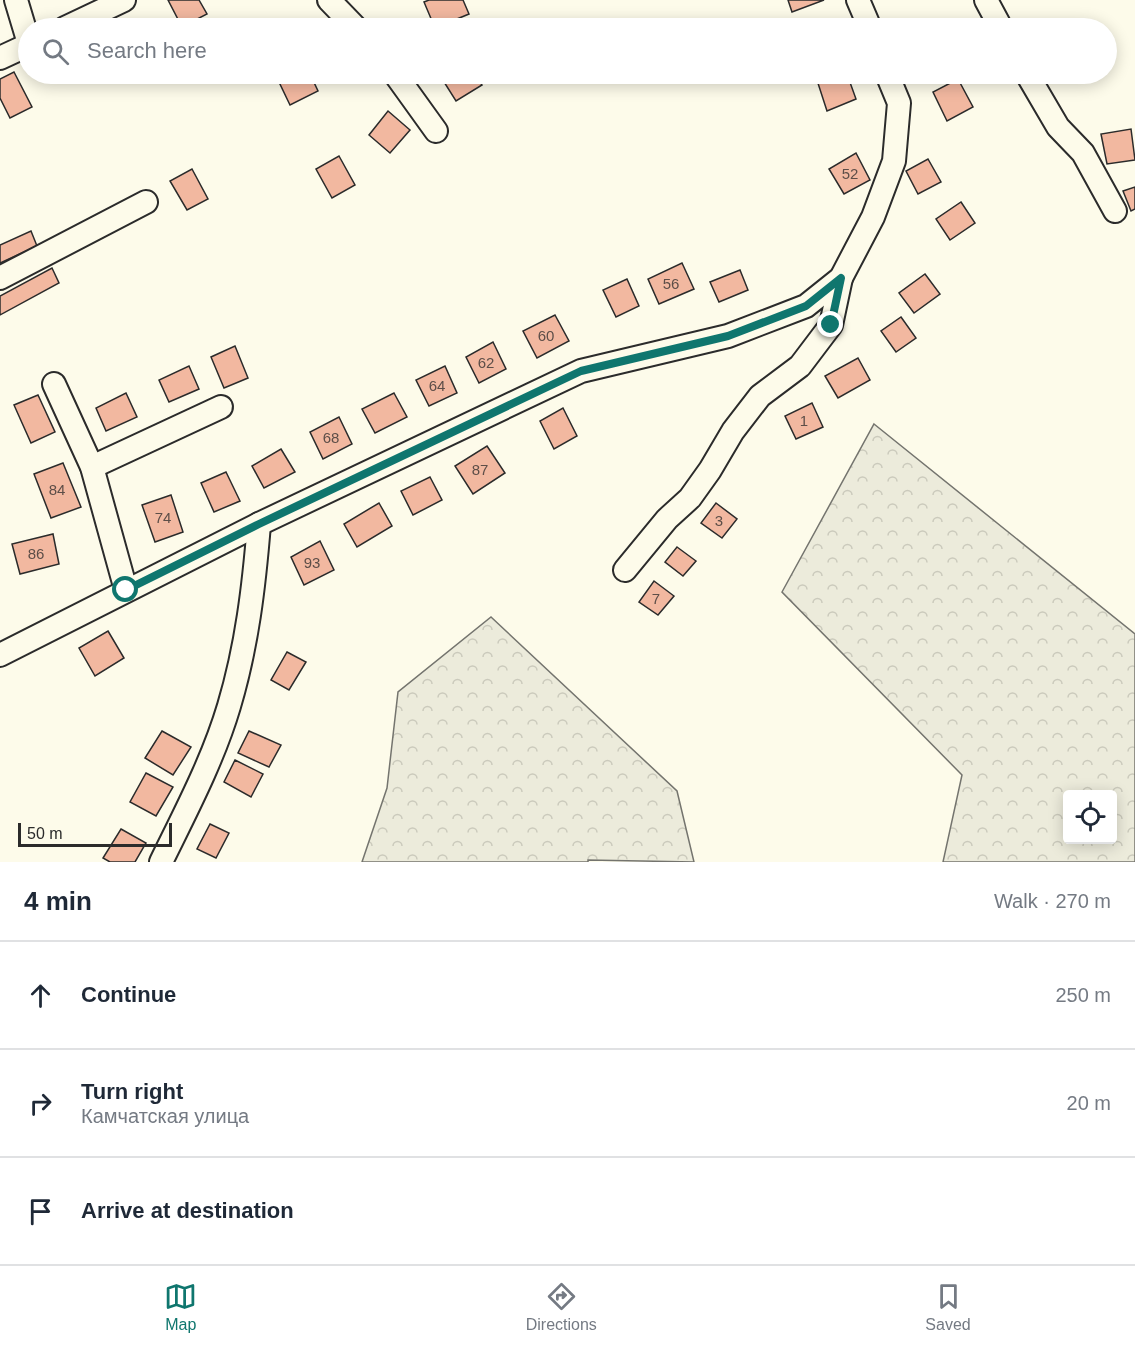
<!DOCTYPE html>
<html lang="en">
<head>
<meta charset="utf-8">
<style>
  :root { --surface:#fff; --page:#f2f2f3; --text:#1f2937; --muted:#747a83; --line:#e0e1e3; --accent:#0f766e }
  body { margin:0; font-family:Arial,sans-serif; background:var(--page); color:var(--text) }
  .controls { position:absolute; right:18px; bottom:18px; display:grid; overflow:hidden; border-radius:6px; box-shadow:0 3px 15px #0003 }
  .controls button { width:54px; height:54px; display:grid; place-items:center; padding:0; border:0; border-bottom:2px solid var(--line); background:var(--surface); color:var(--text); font:30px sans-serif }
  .scale { position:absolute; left:18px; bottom:15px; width:154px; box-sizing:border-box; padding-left:6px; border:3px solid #2b2b2b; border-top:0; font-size:16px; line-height:21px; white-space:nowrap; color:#2b2b2b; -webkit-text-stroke:4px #fdfbea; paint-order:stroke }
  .stop { position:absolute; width:18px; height:18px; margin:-14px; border:4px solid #0f766e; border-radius:50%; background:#fff }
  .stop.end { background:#0f766e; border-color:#fff; box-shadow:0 2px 6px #0008 }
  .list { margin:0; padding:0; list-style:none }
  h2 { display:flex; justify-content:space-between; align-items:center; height:78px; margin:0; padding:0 24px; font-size:26px }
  h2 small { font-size:20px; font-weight:400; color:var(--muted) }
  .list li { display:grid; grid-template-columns:39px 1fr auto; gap:18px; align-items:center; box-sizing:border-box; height:108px; padding:0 24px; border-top:2px solid var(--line) }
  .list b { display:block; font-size:22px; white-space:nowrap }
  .list p { margin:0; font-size:20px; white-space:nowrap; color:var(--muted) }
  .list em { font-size:20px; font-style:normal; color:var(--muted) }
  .icon { flex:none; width:33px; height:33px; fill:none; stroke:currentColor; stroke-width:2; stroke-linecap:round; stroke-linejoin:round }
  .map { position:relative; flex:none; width:1135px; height:862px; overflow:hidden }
  .search { position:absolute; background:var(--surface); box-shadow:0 3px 15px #0003; left:18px; right:18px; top:18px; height:66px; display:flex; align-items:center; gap:15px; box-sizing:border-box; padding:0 21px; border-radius:33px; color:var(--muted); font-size:22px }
  .sheet { height:402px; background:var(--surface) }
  nav { display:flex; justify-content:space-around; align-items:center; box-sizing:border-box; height:84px; border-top:2px solid var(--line); background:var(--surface); font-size:16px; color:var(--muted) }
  nav a { display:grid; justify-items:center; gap:3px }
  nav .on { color:var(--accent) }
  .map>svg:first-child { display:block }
  .forest { fill:url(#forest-crowns); stroke:#74746e; stroke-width:1.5; fill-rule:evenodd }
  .building { fill:#f2b8a0; stroke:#2b2b2b; stroke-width:1.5 }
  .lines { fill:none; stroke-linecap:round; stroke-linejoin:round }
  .minor-casing { stroke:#2b2b2b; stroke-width:26 }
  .minor { stroke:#fdfbea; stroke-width:22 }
  .route { stroke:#0f766e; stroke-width:8 }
  .labels { text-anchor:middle; stroke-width:4.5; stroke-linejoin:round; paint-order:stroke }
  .number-label { font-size:15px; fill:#5d4e48 }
</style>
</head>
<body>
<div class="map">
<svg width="1135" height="862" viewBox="0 0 1135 862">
  <defs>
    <pattern id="forest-crowns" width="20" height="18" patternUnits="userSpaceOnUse" patternTransform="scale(1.5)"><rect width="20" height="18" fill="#ecebdb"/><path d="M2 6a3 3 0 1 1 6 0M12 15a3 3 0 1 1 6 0" fill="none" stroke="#cbcabc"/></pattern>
  </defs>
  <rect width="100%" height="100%" fill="#fdfbea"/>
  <!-- forest -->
  <g class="forest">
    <path d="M874,424L1135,634V862H943L962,775L782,592ZM1068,794H1112V840H1068Z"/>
    <path d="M491,617L677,791L694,862L588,860V862H362L387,788L398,692Z"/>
  </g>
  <!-- building -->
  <g class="building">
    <path d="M168,0H199L207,14L182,27Z"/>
    <path d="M429,0H463L469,14L435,28L424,2Z"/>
    <path d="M788,0H824L792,12Z"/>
    <path d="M125,19L129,28H106Z"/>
    <path d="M14,72L32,107L10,118L0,98V79Z"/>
    <path d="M294,74H310L318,91L290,105L279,82Z"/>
    <path d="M439,74H474L482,85L456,101Z"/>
    <path d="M815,74H847L856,99L827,111Z"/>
    <path d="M958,79L973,107L947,121L933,92Z"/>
    <path d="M388,111L410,130L390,153L369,135Z"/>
    <path d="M1131,129L1135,160L1107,164L1101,134Z"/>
    <path d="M856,153L870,180L844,194L829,169Z"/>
    <path d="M339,156L355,185L332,198L316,169Z"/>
    <path d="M928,159L941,182L918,194L906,171Z"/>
    <path d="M192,169L208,199L187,210L170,181Z"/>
    <path d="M1135,187V209L1131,211L1123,191Z"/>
    <path d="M961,202L975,223L950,240L936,219Z"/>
    <path d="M31,231L37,246L0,263V245Z"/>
    <path d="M682,263L694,289L659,304L648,279Z"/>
    <path d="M52,268L59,283L0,315V296Z"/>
    <path d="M740,270L748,290L719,302L710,282Z"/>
    <path d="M925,274L940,294L914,313L899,293Z"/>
    <path d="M627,279L639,306L616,317L603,290Z"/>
    <path d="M555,315L569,341L537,358L523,331Z"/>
    <path d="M901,317L916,338L896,352L881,331Z"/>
    <path d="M493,342L506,369L479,383L466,357Z"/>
    <path d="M235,346L248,378L224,388L211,357Z"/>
    <path d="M858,358L870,380L838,398L825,376Z"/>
    <path d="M189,366L199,389L169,402L159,380Z"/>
    <path d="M445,366L457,393L429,406L416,380Z"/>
    <path d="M126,393L137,417L106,431L96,408Z"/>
    <path d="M394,393L407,417L375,433L362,409Z"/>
    <path d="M38,395L55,432L31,443L14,405Z"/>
    <path d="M812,403L823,427L796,439L785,416Z"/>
    <path d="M563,408L577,436L554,449L540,421Z"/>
    <path d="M339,417L352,444L323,459L310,432Z"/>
    <path d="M487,446L505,473L473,494L455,466Z"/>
    <path d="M281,449L295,472L264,488L252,466Z"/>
    <path d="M63,463L81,507L51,518L34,474Z"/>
    <path d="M226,472L240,501L214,512L201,483Z"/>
    <path d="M430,477L442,500L413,515L401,491Z"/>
    <path d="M171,495L183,532L155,542L142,505Z"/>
    <path d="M379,503L392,526L357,547L344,524Z"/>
    <path d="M716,503L737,519L722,538L701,523Z"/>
    <path d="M53,534L59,564L20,574L12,544Z"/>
    <path d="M320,541L334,570L304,585L291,557Z"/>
    <path d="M677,547L696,561L683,576L665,562Z"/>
    <path d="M654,581L674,596L658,615L639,602Z"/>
    <path d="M108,631L124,658L95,676L79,648Z"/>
    <path d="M287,652L306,662L289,690L271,680Z"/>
    <path d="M162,731L191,747L173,775L145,758Z"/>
    <path d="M249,731L281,745L269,767L238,753Z"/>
    <path d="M235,760L263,774L251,797L224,782Z"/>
    <path d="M146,773L173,787L156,816L130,802Z"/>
    <path d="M210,824L229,833L216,858L197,849Z"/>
    <path d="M121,829L146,843L135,862H110L103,858Z"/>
  </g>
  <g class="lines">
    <defs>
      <g id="minor">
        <path d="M16,0L28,40"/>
        <path d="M329,0L356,28"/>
        <path d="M858,0L870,28"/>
        <path d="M986,0L1001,28"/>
        <path d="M65,28L124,0"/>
        <path d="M0,58L28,45"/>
        <path d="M395,74L436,131"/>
        <path d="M1027,74L1058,127L1083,153L1115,211"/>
        <path d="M0,278L146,202"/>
        <path d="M54,384L92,467L126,590"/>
        <path d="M92,467L221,407"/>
        <path d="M625,570L667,519L690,498L710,470L733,431L760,396L800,366L831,325L841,278"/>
        <path d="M0,655L259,524L581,371L728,336L806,306L841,278L873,217L894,161L899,103L887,74"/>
        <path d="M161,862C186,811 213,760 229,706C247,646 254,586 259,524"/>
      </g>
    </defs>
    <!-- minor casing -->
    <use href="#minor" class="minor-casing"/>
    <!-- minor -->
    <use href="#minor" class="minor"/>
  </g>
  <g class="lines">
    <!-- route -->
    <path class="route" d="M126,590L259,524L581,371L728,336L806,306L841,278L831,325"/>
  </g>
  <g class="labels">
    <!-- number labels -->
    <g class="number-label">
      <text x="850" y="179">52</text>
      <text x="671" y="289">56</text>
      <text x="546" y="341">60</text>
      <text x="486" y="368">62</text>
      <text x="437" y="391">64</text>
      <text x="804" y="426">1</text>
      <text x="331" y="443">68</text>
      <text x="480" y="475">87</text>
      <text x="57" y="495">84</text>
      <text x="163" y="523">74</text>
      <text x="719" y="526">3</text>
      <text x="36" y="559">86</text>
      <text x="312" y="568">93</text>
      <text x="656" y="604">7</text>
    </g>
  </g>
</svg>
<div class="controls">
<button><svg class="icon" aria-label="locate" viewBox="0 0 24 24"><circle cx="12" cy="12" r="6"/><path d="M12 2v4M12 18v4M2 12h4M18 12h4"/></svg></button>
</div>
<div class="scale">50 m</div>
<div class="stop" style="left:126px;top:590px"></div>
<div class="stop end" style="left:831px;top:325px"></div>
<div class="search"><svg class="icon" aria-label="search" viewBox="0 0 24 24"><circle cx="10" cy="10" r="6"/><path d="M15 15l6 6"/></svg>Search here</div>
</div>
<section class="sheet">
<h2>4 min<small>Walk · 270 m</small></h2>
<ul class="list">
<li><svg class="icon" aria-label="ahead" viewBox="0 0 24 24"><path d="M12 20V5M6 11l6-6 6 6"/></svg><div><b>Continue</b></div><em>250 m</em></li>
<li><svg class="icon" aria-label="right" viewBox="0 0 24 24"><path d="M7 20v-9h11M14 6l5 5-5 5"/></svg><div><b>Turn right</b><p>Камчатская улица</p></div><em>20 m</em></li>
<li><svg class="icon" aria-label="arrive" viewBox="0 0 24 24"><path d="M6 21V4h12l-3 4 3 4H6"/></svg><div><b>Arrive at destination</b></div></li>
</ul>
</section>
<nav>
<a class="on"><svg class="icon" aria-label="map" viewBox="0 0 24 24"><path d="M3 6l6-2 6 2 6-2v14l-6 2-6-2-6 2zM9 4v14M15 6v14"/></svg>Map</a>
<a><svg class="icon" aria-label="directions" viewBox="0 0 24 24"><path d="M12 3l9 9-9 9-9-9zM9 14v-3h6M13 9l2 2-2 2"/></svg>Directions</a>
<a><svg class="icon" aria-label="saved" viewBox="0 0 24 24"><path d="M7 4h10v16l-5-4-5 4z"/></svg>Saved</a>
</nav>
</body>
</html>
